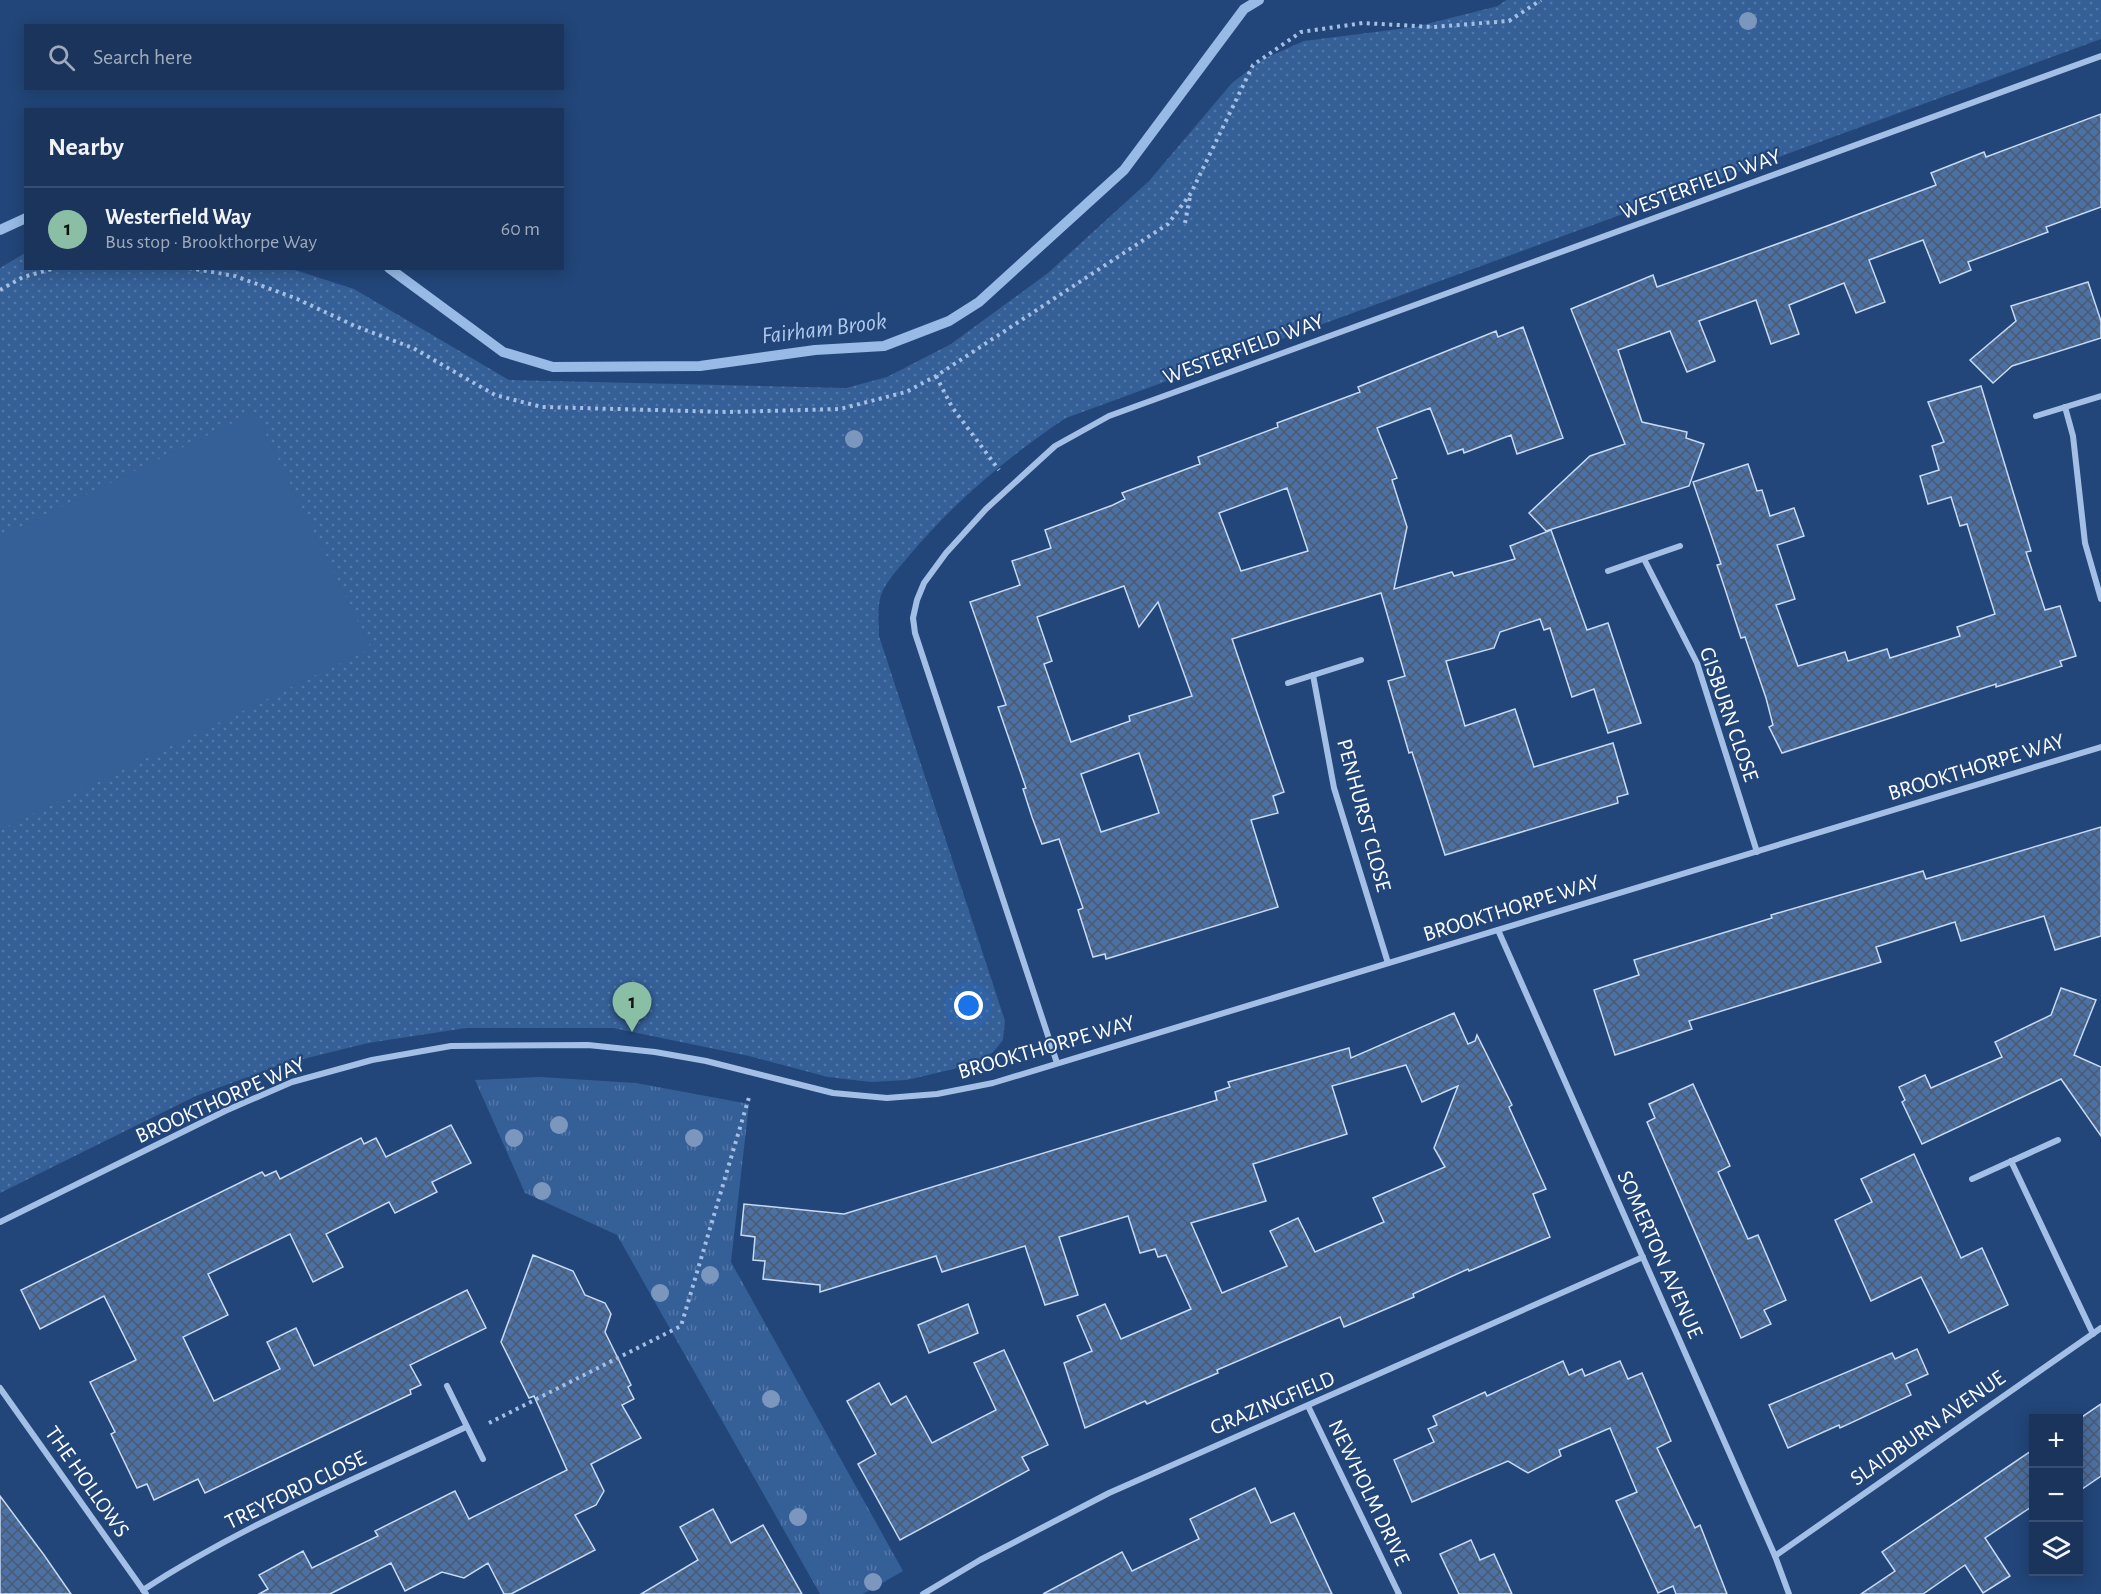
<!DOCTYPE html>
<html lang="en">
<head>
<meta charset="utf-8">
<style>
  :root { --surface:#1a345b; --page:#273f64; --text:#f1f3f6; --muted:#9faabb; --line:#384f71; --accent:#8abfa5 }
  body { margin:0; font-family:"Alegreya Sans",sans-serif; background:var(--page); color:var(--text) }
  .controls { position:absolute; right:18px; bottom:18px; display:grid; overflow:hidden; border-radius:0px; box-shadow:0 3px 15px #0003 }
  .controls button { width:54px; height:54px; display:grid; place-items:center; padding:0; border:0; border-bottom:2px solid var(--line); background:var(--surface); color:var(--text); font:30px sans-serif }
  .you { position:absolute; left:969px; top:1006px; width:21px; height:21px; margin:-15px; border:4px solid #fff; border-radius:50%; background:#1a73e8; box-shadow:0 0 0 9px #1a73e833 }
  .badge { display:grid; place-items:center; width:39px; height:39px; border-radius:50%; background:var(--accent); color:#111; font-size:20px; font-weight:700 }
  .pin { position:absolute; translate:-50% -50px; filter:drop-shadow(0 2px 3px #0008) }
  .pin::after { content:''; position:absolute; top:32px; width:21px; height:18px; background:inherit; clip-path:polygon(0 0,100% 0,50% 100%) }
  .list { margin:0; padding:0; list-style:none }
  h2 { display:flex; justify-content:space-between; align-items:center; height:78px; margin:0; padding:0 24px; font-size:26px }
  h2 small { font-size:20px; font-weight:400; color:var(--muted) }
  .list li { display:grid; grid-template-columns:39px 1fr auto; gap:18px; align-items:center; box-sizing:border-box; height:84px; padding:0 24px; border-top:2px solid var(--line) }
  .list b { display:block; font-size:22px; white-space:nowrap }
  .list p { margin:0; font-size:20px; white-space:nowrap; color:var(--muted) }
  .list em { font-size:20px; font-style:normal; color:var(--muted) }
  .icon { flex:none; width:33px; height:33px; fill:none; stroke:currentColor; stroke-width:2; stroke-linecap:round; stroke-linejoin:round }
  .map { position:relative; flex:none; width:2101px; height:1594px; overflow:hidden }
  .search { position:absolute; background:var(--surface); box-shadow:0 3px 15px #0003; left:24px; top:24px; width:540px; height:66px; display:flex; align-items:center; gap:15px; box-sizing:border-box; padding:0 21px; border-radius:0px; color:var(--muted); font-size:22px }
  .panel { position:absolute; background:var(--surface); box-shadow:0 3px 15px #0003; left:24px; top:108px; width:540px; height:162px; border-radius:0px }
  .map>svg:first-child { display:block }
  .grass { fill:url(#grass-tufts) }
  .park { fill:url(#park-dots) }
  .pitch { fill:#355f97 }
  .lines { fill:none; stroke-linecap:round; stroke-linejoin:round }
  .stream { stroke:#97bae6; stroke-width:10 }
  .building { fill:url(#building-cross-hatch); stroke:#c6daf4; stroke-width:1.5; fill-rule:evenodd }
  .path { stroke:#a3bfe5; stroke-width:4; stroke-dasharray:3 4.5; stroke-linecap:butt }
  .street { stroke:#a3bfe5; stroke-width:6 }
  .tree { fill:#7c97bd }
  .labels { text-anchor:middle; stroke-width:4.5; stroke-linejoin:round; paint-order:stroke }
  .street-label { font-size:22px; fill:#fff; stroke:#224679 }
  .water-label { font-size:24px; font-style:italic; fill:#aec9ed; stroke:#224679 }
</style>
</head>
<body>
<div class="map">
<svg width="2101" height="1594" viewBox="0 0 2101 1594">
  <defs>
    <pattern id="grass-tufts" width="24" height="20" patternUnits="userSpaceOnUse" patternTransform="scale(1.5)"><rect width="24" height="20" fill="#355f97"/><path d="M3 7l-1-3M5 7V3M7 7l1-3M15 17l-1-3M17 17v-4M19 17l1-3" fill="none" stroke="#5377a7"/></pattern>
    <pattern id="park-dots" width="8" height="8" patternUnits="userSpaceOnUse" patternTransform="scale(1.5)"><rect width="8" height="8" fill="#355f97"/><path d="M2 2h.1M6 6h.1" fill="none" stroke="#5377a7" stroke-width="1.8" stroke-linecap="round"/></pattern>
    <pattern id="building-cross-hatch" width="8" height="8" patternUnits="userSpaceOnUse" patternTransform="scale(1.5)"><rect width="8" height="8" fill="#4b70a3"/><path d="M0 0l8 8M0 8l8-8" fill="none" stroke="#4c5a6f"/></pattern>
  </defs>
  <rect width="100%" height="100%" fill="#224679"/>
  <!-- grass -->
  <path class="grass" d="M540,1077L636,1083L749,1104L731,1262L903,1571L863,1594H820L617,1235L525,1193L475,1080Z"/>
  <!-- park -->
  <path class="park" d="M1506,0H2101V39L1066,418C1007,457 953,503 908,557C899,568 886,581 881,595C877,608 879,622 879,636L1005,1021L1003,1040L994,1051L979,1063L907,1080L871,1082L828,1077L749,1056L613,1028H466L368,1043L283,1064L196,1096L0,1193V268L25,253L26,268L292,269L354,289L509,380L846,388L887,377L951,344L1048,273L1149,181L1232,83L1263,59L1304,41L1415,27L1498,6Z"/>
  <!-- pitch -->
  <path class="pitch" d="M255,412L371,648L0,830V537Z"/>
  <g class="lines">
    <!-- stream -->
    <g class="stream">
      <path d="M0,230L26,218"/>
      <path d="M389,268L503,352L553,367L700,366L815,350L884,346L949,321L979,302L1124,170L1244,9L1259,0"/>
    </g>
  </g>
  <!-- building -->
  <g class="building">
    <path d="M2101,114V207L2046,227L2048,232L1968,262L1971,270L1940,283L1923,240L1869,260L1885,302L1856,313L1844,283L1789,305L1799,334L1771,344L1756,300L1699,321L1715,361L1687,372L1670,331L1618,350L1642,422L1687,432L1686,438L1704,444L1689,486L1546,531L1529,513L1590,456L1625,444L1571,309L1653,275L1657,287L1827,226L1936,185L1931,173L1984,152L1986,157Z"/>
    <path d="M2088,282L2101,321V338L2012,366L1993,383L1970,360L2016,321L2011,306Z"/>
    <path d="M1523,327L1563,438L1517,454L1511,435L1464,453L1463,449L1448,454L1430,408L1377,428L1397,478L1392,480L1407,527L1394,589L1452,572L1454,576L1515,559L1510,546L1551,530L1587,630L1608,623L1641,723L1608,733L1594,689L1572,697L1550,628L1544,630L1540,619L1500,632L1494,648L1446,661L1465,726L1515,709L1534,767L1613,743L1628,794L1617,797L1618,803L1445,855L1412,752L1409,753L1388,681L1405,676L1381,593L1312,614L1232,639L1284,792L1273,796L1278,813L1251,820L1278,907L1106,959L1105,954L1093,957L1078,910L1083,908L1059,839L1042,844L1032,817L1023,789L1026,788L998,707L1006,705L970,602L1020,585L1012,561L1051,548L1045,530L1113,505L1125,499L1122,493L1200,464L1198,457L1278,427L1277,423L1360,392L1358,387L1496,331L1498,337ZM1287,488L1308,551L1241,571L1219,513ZM1124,586L1139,627L1158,602L1192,696L1129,716L1130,721L1071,742L1044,664L1052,661L1037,617ZM1139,753L1159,813L1101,832L1081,774Z"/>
    <path d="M1981,386L2031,551L2026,552L2045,610L2060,606L2076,656L2060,661L2062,666L1996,687V684L1782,753L1769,727L1773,725L1766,698L1745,637L1741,638L1726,592L1717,565L1721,564L1693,482L1748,464L1757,491L1762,490L1770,516L1794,508L1804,536L1777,545L1795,599L1776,605L1798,666L1845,652L1848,661L1887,649L1890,658L1960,636L1957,627L1995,614L1967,524L1960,526L1951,497L1928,504L1920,476L1939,470L1932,446L1944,442L1928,402Z"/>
    <path d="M2101,827V936L2055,950L2044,916L1961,941L1955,922L1876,947L1881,962L1689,1021L1692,1029L1615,1055L1594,990L1639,975L1634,960L1772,918L1771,915L1923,871L1926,879Z"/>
    <path d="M2061,988L2096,1000L2074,1055L2101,1067V1136L2061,1079L1922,1144L1902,1102L1905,1100L1899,1087L1925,1075L1931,1088L2002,1057L1995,1042L2051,1015Z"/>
    <path d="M1454,1013L1468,1044L1475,1041L1477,1035L1512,1105L1509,1107L1546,1189L1533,1194L1550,1237L1469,1271L1468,1269L1413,1294L1414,1297L1344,1327L1340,1317L1217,1370L1218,1373L1183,1388L1147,1404L1145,1401L1085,1428L1064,1363L1092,1351L1077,1316L1105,1304L1121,1339L1191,1309L1166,1255L1158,1257L1155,1249L1140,1253L1128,1216L1059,1237L1078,1295L1045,1305L1025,1246L942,1272L936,1256L820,1292V1285L763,1279L765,1261L753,1260L755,1237L741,1235L744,1204L844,1214L1217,1100L1215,1092L1230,1087L1228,1082L1349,1048L1351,1058ZM1406,1065L1422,1102L1458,1086L1434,1148L1445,1167L1373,1198L1384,1222L1315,1252L1298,1218L1270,1231L1287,1266L1222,1293L1191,1223L1266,1201L1253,1164L1347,1134L1332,1086Z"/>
    <path d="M1693,1084L1730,1166L1718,1172L1748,1239L1758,1235L1786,1300L1764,1310L1771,1324L1741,1338L1647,1122L1655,1118L1649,1104Z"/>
    <path d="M451,1125L471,1163L432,1182L437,1192L395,1213L389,1202L326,1234L343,1267L313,1282L290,1234L208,1274L228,1315L183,1337L214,1401L280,1369L267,1342L296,1328L314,1366L467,1290L486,1328L410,1365L421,1385L410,1390L411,1394L205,1493L198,1479L154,1500L147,1484L137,1488L111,1434L115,1432L90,1382L136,1360L104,1296L40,1329L21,1290L262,1172L265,1176L276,1171L280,1179L361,1138L364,1144L376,1138L386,1157Z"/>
    <path d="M1914,1154L1961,1258L1982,1248L2008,1305L1949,1333L1921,1277L1871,1301L1835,1220L1872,1202L1861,1179Z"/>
    <path d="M533,1255L573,1271L585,1295L605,1303L611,1314L605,1332L631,1385L628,1387L634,1399L622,1405L641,1438L591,1464L604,1491L596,1505L575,1515L595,1550L511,1594H504L488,1563L464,1578L442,1572L405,1591L391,1563L330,1594H259L268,1589L259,1575L303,1551L312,1568L378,1536L375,1531L455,1491L469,1519L567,1470L534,1396L529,1398L501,1342Z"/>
    <path d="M968,1304L978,1333L929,1353L918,1325Z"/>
    <path d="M1917,1349L1928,1374L1906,1384L1911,1395L1840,1428L1839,1425L1788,1448L1769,1405L1892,1353L1895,1359Z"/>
    <path d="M1004,1350L1048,1445L1022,1457L1029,1470L900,1540L858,1464L876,1454L847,1401L879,1383L891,1405L906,1396L932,1443L996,1410L974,1363Z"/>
    <path d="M1563,1361L1569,1375L1582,1369L1585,1376L1620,1361L1628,1379L1642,1373L1671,1441L1657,1448L1695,1528L1700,1525L1727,1594H1676L1673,1586L1658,1593L1616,1501L1637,1492L1610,1428L1559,1450L1561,1456L1528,1473L1508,1461L1412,1502L1394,1460L1434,1442L1428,1429L1437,1425L1433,1416L1485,1392L1487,1396Z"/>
    <path d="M2101,1404V1476L2079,1491V1419Z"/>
    <path d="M2034,1449V1505L1985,1538L2010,1576L1983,1593L1965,1565L1923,1594H1861L1895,1571L1882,1552Z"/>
    <path d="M1255,1488L1271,1523L1294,1513L1332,1594H1043L1122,1552L1132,1571L1199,1539L1190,1519Z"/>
    <path d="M0,1496L44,1555L71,1594H0Z"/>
    <path d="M713,1509L731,1543L763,1525L802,1594H641L698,1560L680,1527Z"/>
    <path d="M1471,1540L1480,1560L1494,1554L1512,1594H1459L1440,1554Z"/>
  </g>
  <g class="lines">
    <!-- path -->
    <g class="path">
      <path d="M1185,223L1190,197"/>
      <path d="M189,268L235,276L295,298L355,326L413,348L495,395L542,407L728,412L840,409L906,392L936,376L1168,224L1191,193L1253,65L1301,32L1363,23L1433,27L1509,21L1541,0"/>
      <path d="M0,290L23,277L56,268"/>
      <path d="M936,376L952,407L999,470"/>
      <path d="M489,1423L681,1326L750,1094"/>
    </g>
    <!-- street -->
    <g class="street">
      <path d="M2065,407L2073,436L2085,543L2101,599"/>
      <path d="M2036,416L2101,396"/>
      <path d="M1644,559L1697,663L1757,852"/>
      <path d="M1608,571L1680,546"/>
      <path d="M1313,675L1334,788L1388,963"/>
      <path d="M1288,683L1361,660"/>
      <path d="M1498,930L1775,1556L1789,1594"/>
      <path d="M1057,1063L915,633L913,618L917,600L924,583L946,553L986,509L1055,446L1109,416L2101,56"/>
      <path d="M2011,1161L2093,1334"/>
      <path d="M1972,1179L2058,1140"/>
      <path d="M0,1222L225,1111L292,1082L372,1060L451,1046L588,1045L655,1052L706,1061L833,1093L887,1098L937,1094L993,1083L2101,747"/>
      <path d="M447,1386L483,1459"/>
      <path d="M0,1388L146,1594"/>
      <path d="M1308,1406L1399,1594"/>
      <path d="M1775,1556L2101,1328"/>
      <path d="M143,1590C244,1524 358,1478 466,1427"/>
      <path d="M923,1594L980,1560L1109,1493L1643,1257"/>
    </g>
  </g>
  <!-- trees -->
  <g class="tree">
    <circle cx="1748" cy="21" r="9"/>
    <circle cx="854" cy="439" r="9"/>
    <circle cx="559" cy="1125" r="9"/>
    <circle cx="514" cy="1138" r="9"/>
    <circle cx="694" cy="1138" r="9"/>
    <circle cx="542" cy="1191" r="9"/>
    <circle cx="710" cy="1275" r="9"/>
    <circle cx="660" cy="1293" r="9"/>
    <circle cx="771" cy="1399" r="9"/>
    <circle cx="798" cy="1517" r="9"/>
    <circle cx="873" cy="1582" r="9"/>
  </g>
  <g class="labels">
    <!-- street labels -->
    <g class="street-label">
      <text transform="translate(1700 183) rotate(-20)" y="8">WESTERFIELD WAY</text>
      <text transform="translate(1243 348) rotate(-20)" y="8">WESTERFIELD WAY</text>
      <text transform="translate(1730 714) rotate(71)" y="8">GISBURN CLOSE</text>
      <text transform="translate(1976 766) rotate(-17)" y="8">BROOKTHORPE WAY</text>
      <text transform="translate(1365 815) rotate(75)" y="8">PENHURST CLOSE</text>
      <text transform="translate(1511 907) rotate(-17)" y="8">BROOKTHORPE WAY</text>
      <text transform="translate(1046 1046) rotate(-16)" y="8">BROOKTHORPE WAY</text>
      <text transform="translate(220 1099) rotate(-24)" y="8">BROOKTHORPE WAY</text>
      <text transform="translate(1661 1254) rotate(66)" y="8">SOMERTON AVENUE</text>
      <text transform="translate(1272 1402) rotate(-23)" y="8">GRAZINGFIELD</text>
      <text transform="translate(1927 1427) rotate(-35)" y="8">SLAIDBURN AVENUE</text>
      <text transform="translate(88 1481) rotate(55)" y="8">THE HOLLOWS</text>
      <text transform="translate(295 1489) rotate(-26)" y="8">TREYFORD CLOSE</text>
      <text transform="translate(1370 1492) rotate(64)" y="8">NEWHOLM DRIVE</text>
    </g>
    <!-- water labels -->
    <g class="water-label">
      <text transform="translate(824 328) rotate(-7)" y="8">Fairham Brook</text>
    </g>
  </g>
</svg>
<div class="controls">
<button>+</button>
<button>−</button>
<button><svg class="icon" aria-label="layers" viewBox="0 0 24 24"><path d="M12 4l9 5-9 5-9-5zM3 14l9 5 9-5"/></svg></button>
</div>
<div class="you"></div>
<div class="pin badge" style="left:632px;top:1032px">1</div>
<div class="search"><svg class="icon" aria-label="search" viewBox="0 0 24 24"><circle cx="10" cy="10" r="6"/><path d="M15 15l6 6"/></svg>Search here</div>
<section class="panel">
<h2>Nearby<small></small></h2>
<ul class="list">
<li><span class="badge">1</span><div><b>Westerfield Way</b><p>Bus stop · Brookthorpe Way</p></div><em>60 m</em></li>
</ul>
</section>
</div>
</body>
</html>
